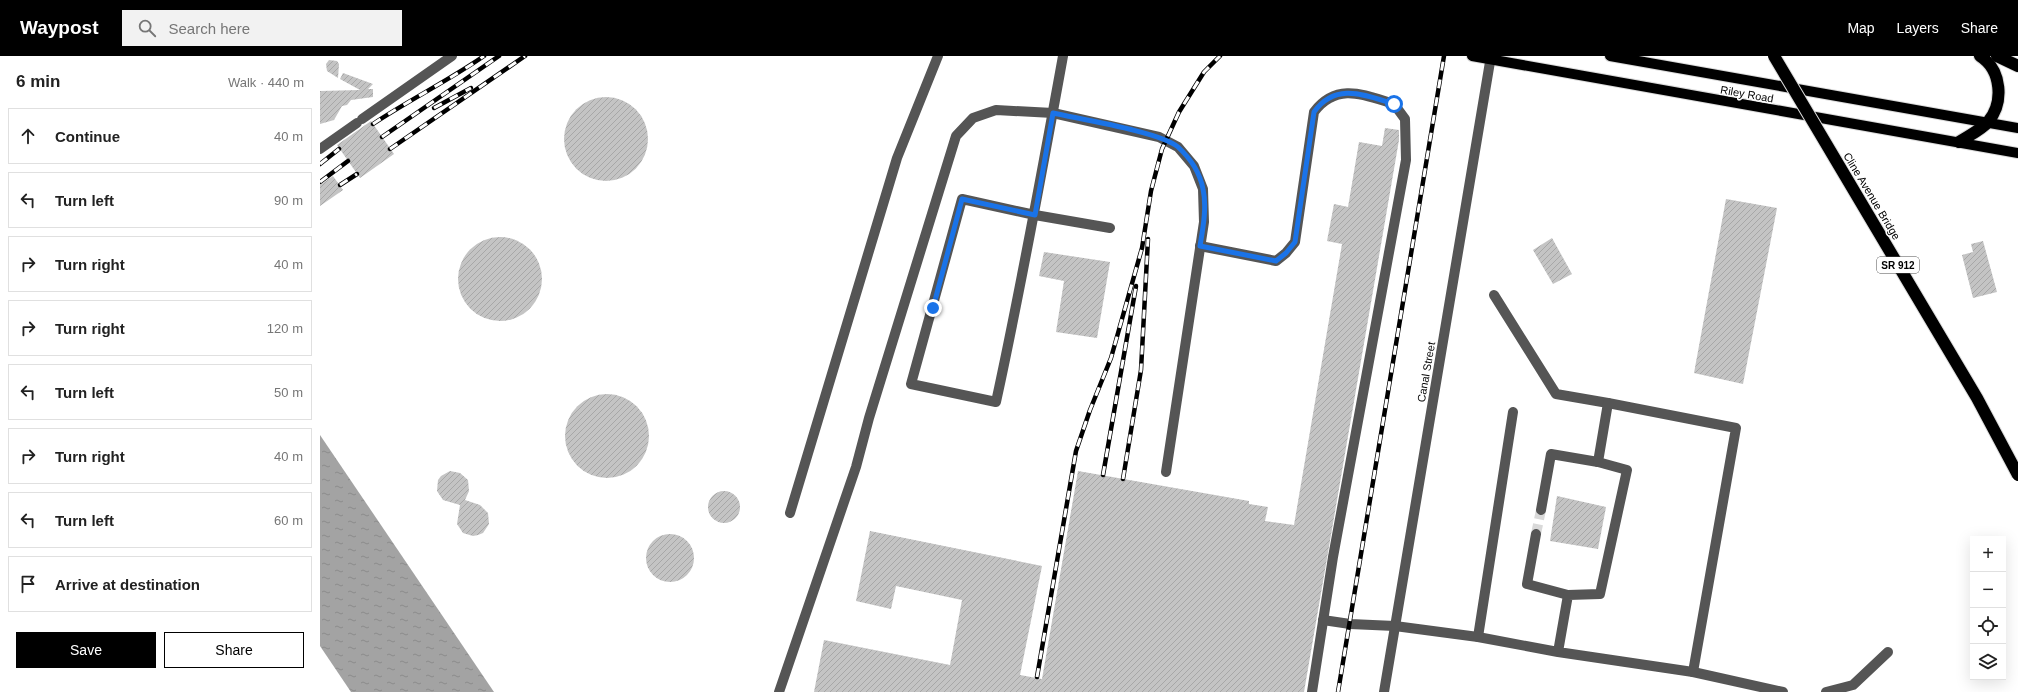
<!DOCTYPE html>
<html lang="en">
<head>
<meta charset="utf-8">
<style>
  :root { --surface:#fff; --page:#f2f2f2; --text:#222; --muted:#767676; --line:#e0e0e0; --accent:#000 }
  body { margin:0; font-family:Helvetica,sans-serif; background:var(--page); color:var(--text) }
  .controls { position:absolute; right:12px; bottom:12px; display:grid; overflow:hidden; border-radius:0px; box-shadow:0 4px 16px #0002 }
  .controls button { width:36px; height:36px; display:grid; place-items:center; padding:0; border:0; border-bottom:1px solid var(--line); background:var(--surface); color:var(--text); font:20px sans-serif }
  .stop { position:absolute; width:12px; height:12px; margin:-9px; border:3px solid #1a73e8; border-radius:50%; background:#fff }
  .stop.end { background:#1a73e8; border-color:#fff; box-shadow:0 1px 4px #0008 }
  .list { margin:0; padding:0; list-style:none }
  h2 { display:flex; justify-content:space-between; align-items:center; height:52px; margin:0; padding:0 16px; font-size:17px }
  h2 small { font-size:13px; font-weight:400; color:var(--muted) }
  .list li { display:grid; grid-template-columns:26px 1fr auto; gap:12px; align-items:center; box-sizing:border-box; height:56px; margin:0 8px 8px; padding:0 8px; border:1px solid var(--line); border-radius:0px }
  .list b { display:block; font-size:15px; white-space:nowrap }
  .list em { font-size:13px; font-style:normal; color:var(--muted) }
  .actions { display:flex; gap:8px; padding:12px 16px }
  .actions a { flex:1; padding:9px 0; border:1px solid var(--accent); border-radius:0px; text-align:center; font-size:14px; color:var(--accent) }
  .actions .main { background:var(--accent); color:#fff }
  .icon { flex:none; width:22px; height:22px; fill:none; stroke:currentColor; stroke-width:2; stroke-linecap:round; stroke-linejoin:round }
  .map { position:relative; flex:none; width:1698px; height:636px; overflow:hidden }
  header { display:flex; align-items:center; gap:24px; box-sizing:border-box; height:56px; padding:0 20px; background:var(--accent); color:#fff }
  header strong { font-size:19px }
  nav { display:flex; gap:22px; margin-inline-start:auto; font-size:14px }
  .search { width:280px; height:36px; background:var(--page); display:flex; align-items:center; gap:10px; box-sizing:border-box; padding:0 14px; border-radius:0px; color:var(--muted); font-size:15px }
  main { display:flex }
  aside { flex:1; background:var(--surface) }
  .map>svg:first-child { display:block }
  .water { fill:url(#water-ripples) }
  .building { fill:url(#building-hatch) }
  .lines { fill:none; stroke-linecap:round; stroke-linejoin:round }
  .minor-tunnel { stroke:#d9d9d9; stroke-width:10; stroke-dasharray:10 5; stroke-linecap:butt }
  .major-casing { stroke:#dbdbdb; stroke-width:12 }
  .highway-casing { stroke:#dbdbdb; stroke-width:14 }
  .minor { stroke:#555; stroke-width:10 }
  .major { stroke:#000; stroke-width:10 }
  .highway { stroke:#000; stroke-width:12 }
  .rail-casing { stroke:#000; stroke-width:4.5 }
  .rail { stroke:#fff; stroke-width:3; stroke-dasharray:9; stroke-linecap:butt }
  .highway-bridge-casing { stroke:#dbdbdb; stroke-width:14; stroke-linecap:butt }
  .highway-bridge { stroke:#000; stroke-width:12 }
  .route { stroke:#1a73e8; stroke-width:5 }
  .labels { text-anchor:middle; stroke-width:3; stroke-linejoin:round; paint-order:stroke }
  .shield { fill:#fff; stroke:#4c4c4c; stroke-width:1 }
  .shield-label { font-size:10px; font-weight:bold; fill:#000 }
  .street-label { font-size:11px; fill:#000; stroke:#fff }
</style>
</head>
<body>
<header>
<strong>Waypost</strong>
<div class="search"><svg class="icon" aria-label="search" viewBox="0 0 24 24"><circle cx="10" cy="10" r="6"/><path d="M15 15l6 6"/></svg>Search here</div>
<nav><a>Map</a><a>Layers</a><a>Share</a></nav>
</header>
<main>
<aside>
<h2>6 min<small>Walk · 440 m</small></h2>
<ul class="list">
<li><svg class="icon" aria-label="ahead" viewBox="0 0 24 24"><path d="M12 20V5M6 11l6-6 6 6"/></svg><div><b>Continue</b></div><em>40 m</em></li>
<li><svg class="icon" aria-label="left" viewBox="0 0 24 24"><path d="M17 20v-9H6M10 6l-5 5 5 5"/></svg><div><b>Turn left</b></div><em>90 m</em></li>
<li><svg class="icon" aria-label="right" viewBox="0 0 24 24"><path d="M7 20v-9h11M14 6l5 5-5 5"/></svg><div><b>Turn right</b></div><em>40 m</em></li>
<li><svg class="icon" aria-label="right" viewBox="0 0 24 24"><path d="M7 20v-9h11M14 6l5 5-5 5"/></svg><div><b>Turn right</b></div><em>120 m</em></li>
<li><svg class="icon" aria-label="left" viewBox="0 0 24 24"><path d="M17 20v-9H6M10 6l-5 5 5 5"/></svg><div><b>Turn left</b></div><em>50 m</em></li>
<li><svg class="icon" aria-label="right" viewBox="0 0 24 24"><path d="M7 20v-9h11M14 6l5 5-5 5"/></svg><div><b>Turn right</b></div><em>40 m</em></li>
<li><svg class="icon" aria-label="left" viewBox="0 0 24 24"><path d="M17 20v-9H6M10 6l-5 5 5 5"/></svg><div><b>Turn left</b></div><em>60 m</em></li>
<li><svg class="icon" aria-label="arrive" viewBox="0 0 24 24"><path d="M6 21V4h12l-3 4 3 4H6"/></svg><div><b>Arrive at destination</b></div></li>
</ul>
<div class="actions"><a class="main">Save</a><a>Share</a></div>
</aside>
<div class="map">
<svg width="1698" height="636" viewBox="0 0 1698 636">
  <defs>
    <pattern id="water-ripples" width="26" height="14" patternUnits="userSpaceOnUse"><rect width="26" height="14" fill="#a3a3a3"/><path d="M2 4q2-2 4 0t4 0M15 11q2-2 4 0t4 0" fill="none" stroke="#8b8b8b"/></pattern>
    <pattern id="building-hatch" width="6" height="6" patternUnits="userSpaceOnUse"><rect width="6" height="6" fill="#c4c4c4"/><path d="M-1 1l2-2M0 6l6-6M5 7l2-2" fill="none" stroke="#a7a7a7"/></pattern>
  </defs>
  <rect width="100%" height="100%" fill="#fff"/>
  <!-- water -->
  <path class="water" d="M0,379L174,636H31L0,590Z"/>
  <!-- building -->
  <g class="building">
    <path d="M9,4L17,5L19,8L18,22L7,15L6,8Z"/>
    <path d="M23,17L53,28L48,33H53V41L31,44L27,49L22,50L14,64L0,68V35L40,34L20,23Z"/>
    <circle cx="286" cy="83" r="42"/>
    <path d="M51,65L74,98L40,122L17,89Z"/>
    <path d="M1065,72L1079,74V84L984,636H494L504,584L630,609L642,544L576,530L571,553L536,545L550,475L722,510L700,619L722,623L758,415L929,445V448L948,451L945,465L974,469L1022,188L1007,185L1014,148L1028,151L1039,86L1062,90Z"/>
    <path d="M13,120L23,134L0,150V129Z"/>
    <path d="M1406,143L1457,152L1423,328L1374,317Z"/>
    <circle cx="180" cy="223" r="42"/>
    <path d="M1232,182L1252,218L1233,228L1213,194Z"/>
    <path d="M1663,185L1677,236L1653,242L1642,199L1653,196L1651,188Z"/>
    <path d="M724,196L790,206L777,282L736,276L744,225L719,220Z"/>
    <circle cx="287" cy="380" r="42"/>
    <path d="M130,415L140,417L148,424L149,435L145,444L160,449L168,457L169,468L163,477L158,479L153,480L143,477L137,468L140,449L123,444L117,435L118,424L121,420Z"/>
    <circle cx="404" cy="451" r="16"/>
    <path d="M1237,440L1286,451L1278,493L1230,485Z"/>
    <circle cx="350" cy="502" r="24"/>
  </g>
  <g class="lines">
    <!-- minor-tunnel -->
    <path class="minor-tunnel" d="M1216,478L1221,454"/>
    <defs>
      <g id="major">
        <path d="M1152,0L1698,97"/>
        <path d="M1290,0L1698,72"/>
      </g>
      <g id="highway">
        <path d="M1677,0L1698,10"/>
        <path d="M1639,86C1648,80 1661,74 1668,66C1684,47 1682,14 1660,0"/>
      </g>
    </defs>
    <!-- major casing -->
    <use href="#major" class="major-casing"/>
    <!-- highway casing -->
    <use href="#highway" class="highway-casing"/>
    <!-- minor -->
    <g class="minor">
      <path d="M743,0C722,116 701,231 676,346L591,328L642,143L715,159L790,172"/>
      <path d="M42,63L132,0"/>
      <path d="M0,93L37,67"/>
      <path d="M880,190L956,205L966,197L975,186L994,56C1017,26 1044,39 1074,48L1085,63L1086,104L1013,501L992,636"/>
      <path d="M1174,239L1236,338L1288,347"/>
      <path d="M1221,454L1231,398L1278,406"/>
      <path d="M470,457L577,102L618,0"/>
      <path d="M1216,478L1207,528L1248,539"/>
      <path d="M1003,564L1030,568L1075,570L1158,581L1238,596L1373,616L1416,372L1288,347L1278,406L1307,414L1280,538L1248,539L1238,596"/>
      <path d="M1158,581L1193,356"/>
      <path d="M1373,616L1463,636"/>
      <path d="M459,636L536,411L549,362L636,80L653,62L676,54L733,57L839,81L858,91L874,110L883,133L884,166L846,416"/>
      <path d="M1064,636L1171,0"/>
      <path d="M1506,636L1533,629L1568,596"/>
    </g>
    <!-- major -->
    <use href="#major" class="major"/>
    <!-- highway -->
    <use href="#highway" class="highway"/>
    <defs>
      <g id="rail">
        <path d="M114,52L151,32"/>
        <path d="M53,68C89,44 128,25 164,0"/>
        <path d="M62,81L179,0"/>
        <path d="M70,93L205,0"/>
        <path d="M0,108L19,93"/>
        <path d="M0,126L28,105"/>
        <path d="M20,129L37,118"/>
        <path d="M783,419L816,230"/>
        <path d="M803,423L821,314L828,183"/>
        <path d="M717,621L756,395L770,354L791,302L822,192L831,135L842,93L859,56L884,16L900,0"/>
        <path d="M1018,636L1124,0"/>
      </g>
    </defs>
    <!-- rail casing -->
    <use href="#rail" class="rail-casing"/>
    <!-- rail -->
    <use href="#rail" class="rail"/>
    <defs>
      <path id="highway-bridge" d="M1454,0L1657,342L1698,419"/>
    </defs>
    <!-- highway-bridge casing -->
    <use href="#highway-bridge" class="highway-bridge-casing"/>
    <!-- highway-bridge -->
    <use href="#highway-bridge" class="highway-bridge"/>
  </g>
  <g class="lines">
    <!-- route -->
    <path class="route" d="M613,252L642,143L715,159L733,57C759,63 841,76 858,91C870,102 880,117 883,133C887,151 883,172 880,190L956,205L966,197L975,186L994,56C1016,26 1044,39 1074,48"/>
  </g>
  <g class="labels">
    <!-- shield labels -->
    <rect class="shield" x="1557" y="201" width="42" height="16" rx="3"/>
    <g class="shield-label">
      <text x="1578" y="213">SR 912</text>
    </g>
    <!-- street labels -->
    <g class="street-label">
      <text transform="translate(1427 38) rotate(10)" y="4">Riley Road</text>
      <text transform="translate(1552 140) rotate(59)" y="4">Cline Avenue Bridge</text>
      <text transform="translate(1106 316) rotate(-80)" y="4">Canal Street</text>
    </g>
  </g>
</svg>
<div class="controls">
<button>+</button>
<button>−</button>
<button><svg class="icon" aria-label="locate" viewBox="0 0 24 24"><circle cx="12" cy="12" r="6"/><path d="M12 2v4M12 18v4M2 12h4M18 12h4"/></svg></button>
<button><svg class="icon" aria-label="layers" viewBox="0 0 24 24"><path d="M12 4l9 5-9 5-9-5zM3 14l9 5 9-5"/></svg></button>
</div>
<div class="stop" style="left:1074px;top:48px"></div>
<div class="stop end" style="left:613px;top:252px"></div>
</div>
</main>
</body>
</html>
